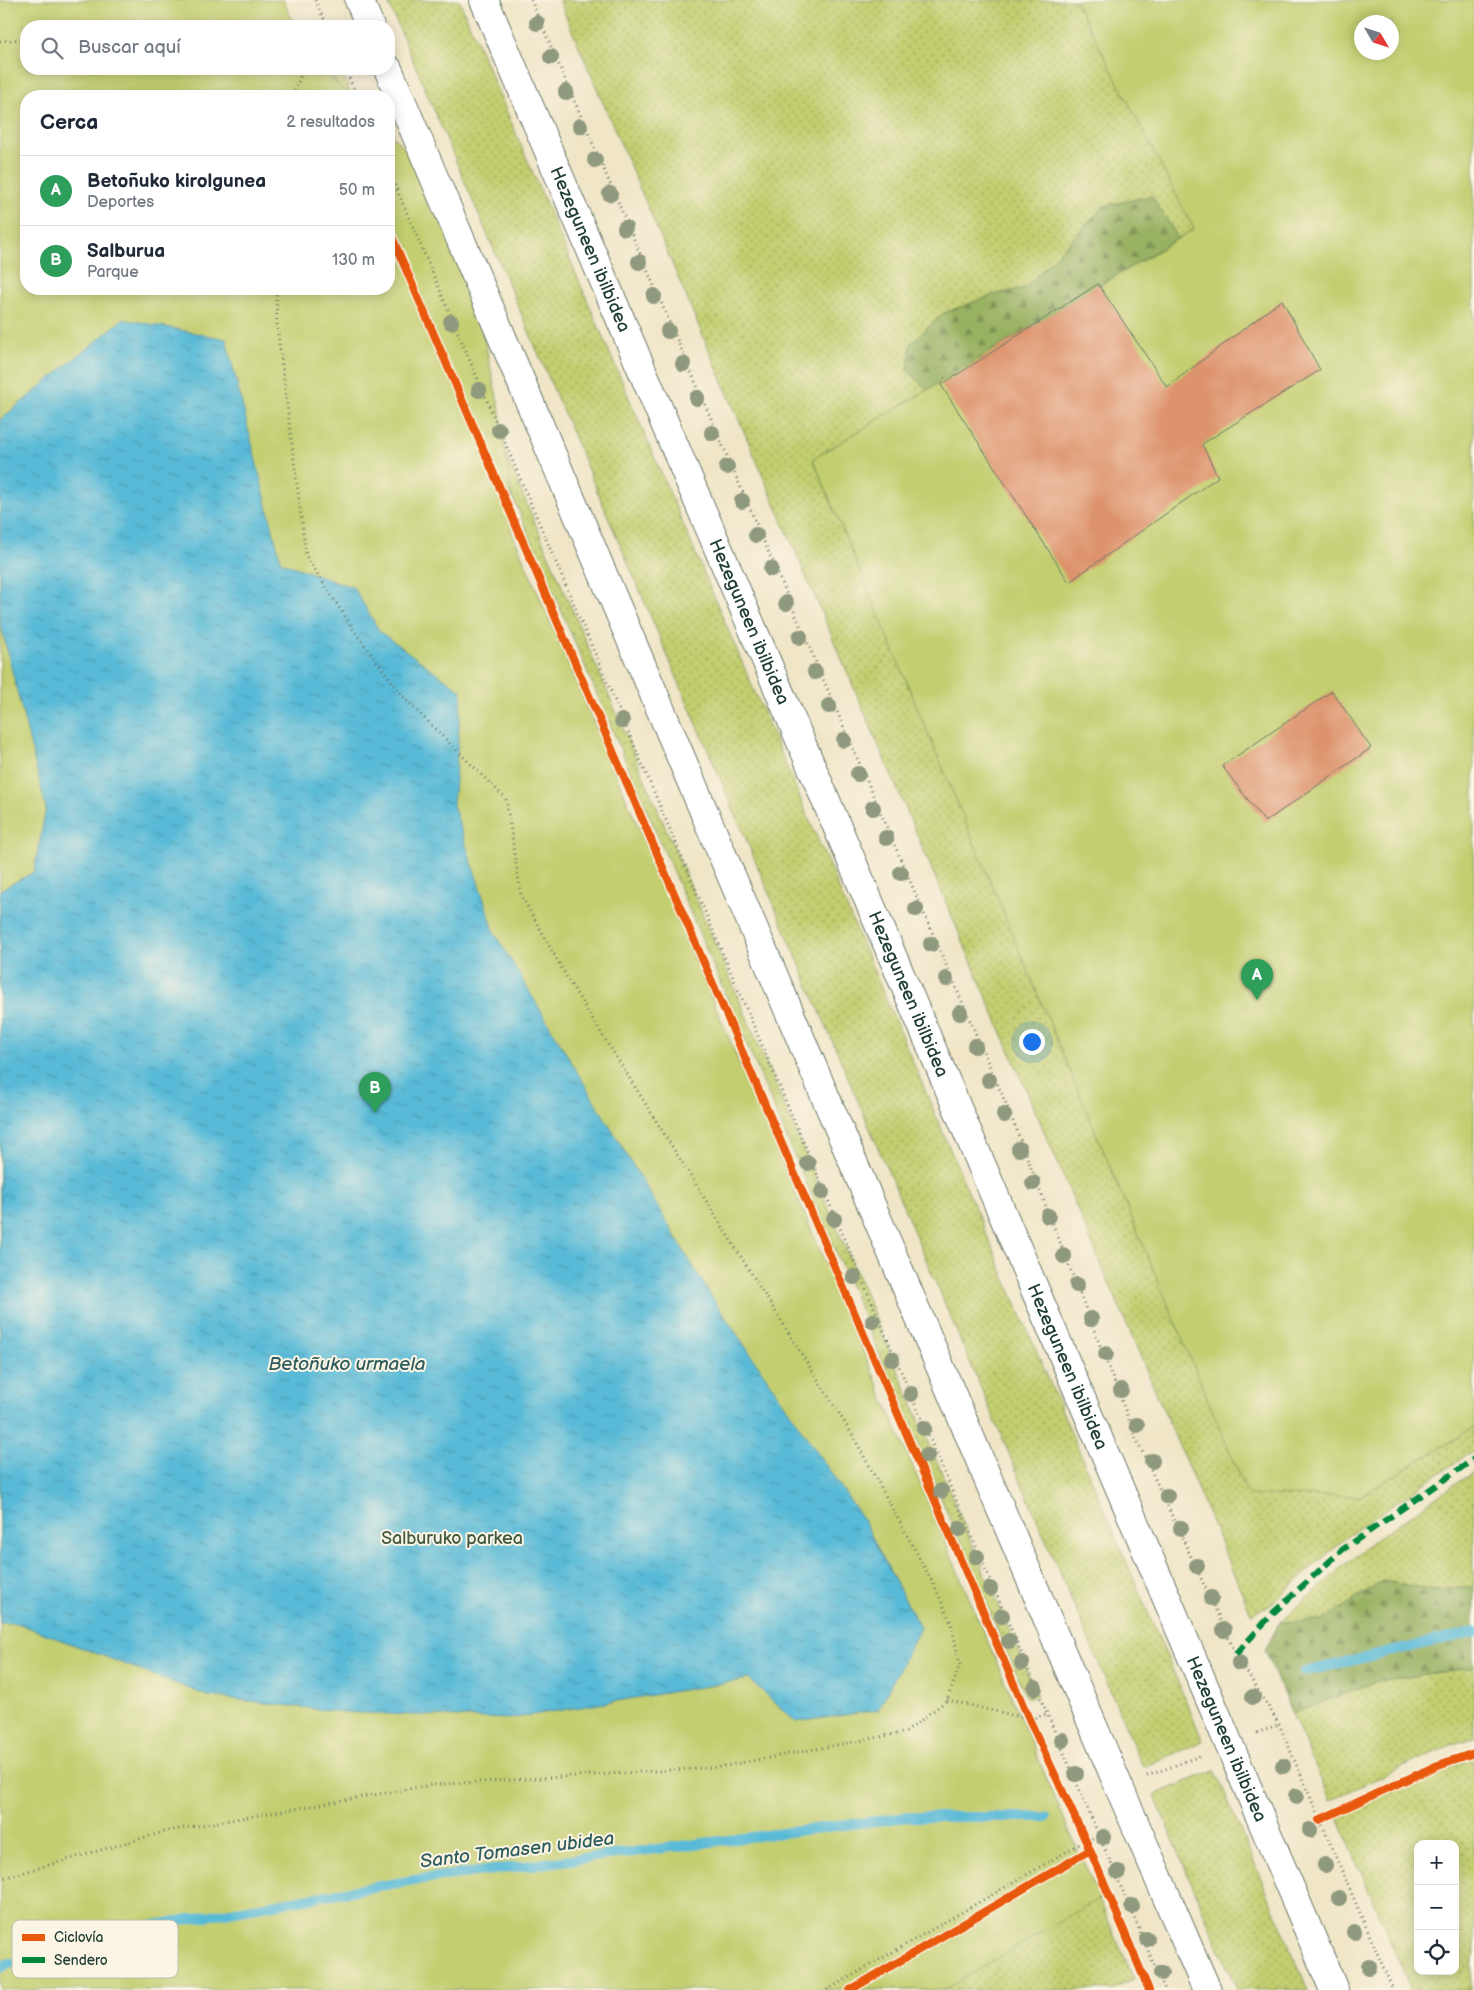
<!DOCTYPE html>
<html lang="es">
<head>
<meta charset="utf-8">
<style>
  :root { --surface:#fff; --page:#f6f6f7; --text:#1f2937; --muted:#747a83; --line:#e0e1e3; --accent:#db2777 }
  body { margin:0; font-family:"Balsamiq Sans",sans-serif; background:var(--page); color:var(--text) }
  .controls { position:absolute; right:15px; bottom:15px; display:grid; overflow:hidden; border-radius:10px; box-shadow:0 2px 12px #0003 }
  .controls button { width:45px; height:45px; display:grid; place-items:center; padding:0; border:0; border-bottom:1px solid var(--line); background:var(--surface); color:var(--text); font:25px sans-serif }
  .compass { position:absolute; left:1354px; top:15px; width:45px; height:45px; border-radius:50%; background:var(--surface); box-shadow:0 2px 12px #0003; rotate:129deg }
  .you { position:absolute; left:1031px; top:1041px; width:18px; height:18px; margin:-12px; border:4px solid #fff; border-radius:50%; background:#1a73e8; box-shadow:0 0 0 8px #1a73e833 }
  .badge { display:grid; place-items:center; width:32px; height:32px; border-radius:50%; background:var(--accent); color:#fff; font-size:16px; font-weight:700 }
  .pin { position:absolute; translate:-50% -41px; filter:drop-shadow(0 1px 2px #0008) }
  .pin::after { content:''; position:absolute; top:26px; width:18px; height:15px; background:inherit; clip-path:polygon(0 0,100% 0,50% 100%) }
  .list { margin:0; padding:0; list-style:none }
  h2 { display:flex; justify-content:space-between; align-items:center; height:65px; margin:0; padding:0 20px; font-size:21px }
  h2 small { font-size:16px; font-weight:400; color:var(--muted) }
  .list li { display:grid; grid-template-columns:32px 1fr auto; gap:15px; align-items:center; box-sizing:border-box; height:70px; padding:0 20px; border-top:1px solid var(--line) }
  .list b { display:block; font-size:19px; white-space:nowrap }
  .list p { margin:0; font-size:16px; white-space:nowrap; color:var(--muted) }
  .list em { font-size:16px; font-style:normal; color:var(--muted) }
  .icon { flex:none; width:28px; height:28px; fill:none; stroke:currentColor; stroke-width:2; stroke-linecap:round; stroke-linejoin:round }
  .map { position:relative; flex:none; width:1474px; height:1990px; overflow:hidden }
  .search { position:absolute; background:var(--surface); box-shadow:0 2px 12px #0003; left:20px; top:20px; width:375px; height:55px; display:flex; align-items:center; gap:12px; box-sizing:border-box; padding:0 18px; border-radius:20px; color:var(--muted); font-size:19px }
  .panel { position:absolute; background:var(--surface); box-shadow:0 2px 12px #0003; left:20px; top:90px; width:375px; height:205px; border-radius:20px }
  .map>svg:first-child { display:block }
  .grass { fill:url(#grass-dots); stroke:#708652; fill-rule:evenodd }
  .forest { fill:url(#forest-firs); stroke:#5c774b }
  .park { fill:#c2ce6f; stroke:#708652; fill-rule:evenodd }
  .water { fill:url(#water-ripples); stroke:#3c7c86 }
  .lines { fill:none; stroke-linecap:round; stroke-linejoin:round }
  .stream { stroke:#58bad7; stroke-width:10 }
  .building { fill:#dd936c }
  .major-casing { stroke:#687867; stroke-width:30 }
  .path { stroke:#687867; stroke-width:3; stroke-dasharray:1 4; stroke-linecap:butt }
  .major { stroke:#fff; stroke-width:28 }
  .quiet { stroke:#00873e; stroke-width:6; stroke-dasharray:12 6; stroke-linecap:butt }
  .cycleway-casing { stroke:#fcf5e5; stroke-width:11 }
  .cycleway { stroke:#e8590c; stroke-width:8 }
  .tree { fill:#8f997d }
  .labels { text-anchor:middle; stroke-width:4; stroke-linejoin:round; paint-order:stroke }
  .street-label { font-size:18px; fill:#1f3d34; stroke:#fcf5e5 }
  .park-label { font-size:18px; fill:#405a40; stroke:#fcf5e5 }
  .water-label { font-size:19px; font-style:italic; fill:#2d5c5d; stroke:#fcf5e5 }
  .key { fill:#fcf5e5; stroke:#babeb0; stroke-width:1 }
  .key-label { font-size:14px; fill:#1f3d34 }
</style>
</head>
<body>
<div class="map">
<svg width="1474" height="1990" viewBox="0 0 1474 1990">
  <defs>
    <pattern id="grass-dots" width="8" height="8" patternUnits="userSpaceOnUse" patternTransform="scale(1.25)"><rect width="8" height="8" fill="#c2ce6f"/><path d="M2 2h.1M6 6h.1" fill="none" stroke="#9da85c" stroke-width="1.8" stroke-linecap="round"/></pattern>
    <pattern id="forest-firs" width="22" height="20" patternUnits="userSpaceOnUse" patternTransform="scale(1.25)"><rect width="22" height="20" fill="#99b162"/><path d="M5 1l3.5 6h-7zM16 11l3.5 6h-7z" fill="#7c9152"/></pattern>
    <pattern id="water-ripples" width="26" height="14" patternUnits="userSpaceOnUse" patternTransform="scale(1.25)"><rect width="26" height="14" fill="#58bad7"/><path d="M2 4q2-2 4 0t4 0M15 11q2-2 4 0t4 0" fill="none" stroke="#4898af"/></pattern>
  </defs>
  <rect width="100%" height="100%" fill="#fcf5e5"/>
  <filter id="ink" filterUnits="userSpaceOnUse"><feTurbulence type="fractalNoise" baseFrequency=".02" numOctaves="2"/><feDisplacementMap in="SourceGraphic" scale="10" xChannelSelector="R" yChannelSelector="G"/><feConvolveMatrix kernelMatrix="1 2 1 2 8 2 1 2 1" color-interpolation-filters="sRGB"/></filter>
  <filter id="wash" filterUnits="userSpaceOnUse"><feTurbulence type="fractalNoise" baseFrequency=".0096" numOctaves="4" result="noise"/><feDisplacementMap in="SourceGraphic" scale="20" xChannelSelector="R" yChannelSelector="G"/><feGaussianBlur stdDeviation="1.12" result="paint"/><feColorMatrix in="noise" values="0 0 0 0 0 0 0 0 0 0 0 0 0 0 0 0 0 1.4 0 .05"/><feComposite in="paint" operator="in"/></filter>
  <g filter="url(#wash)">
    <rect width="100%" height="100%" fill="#f0e5c7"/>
    <!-- grass -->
    <g class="grass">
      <path d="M387,0H459L1203,1741L1143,1767Z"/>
      <path d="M559,0H1075L1195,229L1178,238L1152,196L1104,206L1025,288L993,295L944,313L911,343L908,371L927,390L813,459L861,573L1361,1496L1474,1427V1450L1350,1534L1270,1605L1251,1614Z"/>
      <path d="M329,69H340L352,96H341Z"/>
      <path d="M389,182L1037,1695L1027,1699L389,208Z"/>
      <path d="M1474,1471V1587L1435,1590L1383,1581L1322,1621L1280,1622L1369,1544Z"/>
      <path d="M1474,1667V1738L1453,1744L1330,1800L1292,1714L1377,1681Z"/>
      <path d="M1474,1758V1949L1470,1990H1411L1338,1818L1380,1794ZM1418,1844H1455V1971H1418Z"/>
      <path d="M1215,1770L1308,1990H1237L1154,1795Z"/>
      <path d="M1069,1831L1134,1979L1112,1990H776Z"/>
    </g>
    <!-- forest -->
    <g class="forest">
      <path d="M1152,196L1178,238L927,390L908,371L911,343L944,313L993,295L1025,288L1104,206Z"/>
      <path d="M1383,1581L1435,1590L1474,1587V1667L1377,1681L1292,1714L1265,1650L1280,1622L1322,1621Z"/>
    </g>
    <!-- park -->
    <g class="park">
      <path d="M0,0H283L295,26H26V69H320L351,96H26V289H389V133L410,153L469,270L500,411L512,502L511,530L1069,1831L1100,1898L944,1990H0Z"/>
      <path d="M1075,0H1474V1427L1361,1496L1248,1495L813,459L1194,229ZM1362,22H1392V52H1362Z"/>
    </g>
    <!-- water -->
    <path class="water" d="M123,319L226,339L281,562L354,588L380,632L462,691L453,805L495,934L709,1293L863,1520L920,1628L878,1710L796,1722L749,1679L508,1719L341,1712L208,1696L17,1623H0V890L34,872L46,808L0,622V420Z"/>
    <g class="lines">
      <!-- stream -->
      <g class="stream">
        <path d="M1304,1672L1474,1632"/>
        <path d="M0,1967L132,1929L414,1880L907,1817H1046"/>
      </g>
    </g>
    <g id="blocks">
      <!-- building -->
      <g class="building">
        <path d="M1098,284L1167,387L1282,300L1320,370L1202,444L1218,477L1069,582L941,385Z"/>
        <path d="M1332,691L1371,748L1265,822L1222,766Z"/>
      </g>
    </g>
  </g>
  <g filter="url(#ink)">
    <use href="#blocks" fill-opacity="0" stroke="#687867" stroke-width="1"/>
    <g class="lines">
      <defs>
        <g id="major">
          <path d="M359,0L370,26"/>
          <path id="s1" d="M484,0L1334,1990"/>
          <path d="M388,69L1119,1787L1207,1990"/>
        </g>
      </defs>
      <!-- major casing -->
      <use href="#major" class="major-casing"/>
      <!-- path -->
      <g class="path">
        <path d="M315,0L327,26"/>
        <path d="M531,0L1009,1111L1136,1438L1236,1654L1279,1724L1393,1990"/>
        <path d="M0,41L26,39"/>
        <path d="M345,69L357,96"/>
        <path d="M293,96L303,69"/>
        <path d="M389,171L1165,1990"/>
        <path d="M947,1700L1029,1719L1049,1714"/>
        <path d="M1257,1733L1279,1724"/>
        <path d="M1147,1776L1200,1756"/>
        <path d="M0,1879L167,1831L431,1785L719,1767L906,1732L947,1700L960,1665L951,1623L934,1585L853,1436L570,983L521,895L506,799L406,700L357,635L306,556L277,325L276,289"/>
        <path d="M827,1990L1085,1841L1098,1836"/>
      </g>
      <!-- major -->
      <use href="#major" class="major"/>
      <!-- quiet -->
      <path class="quiet" d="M1236,1654L1274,1612L1342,1550L1474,1459"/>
      <defs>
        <g id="cycleway">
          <path d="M389,230L1029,1719L1090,1850L1149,1990"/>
          <path d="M1319,1820L1438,1765L1474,1753"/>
          <path d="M850,1990L1090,1850"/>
        </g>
      </defs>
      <!-- cycleway casing -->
      <use href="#cycleway" class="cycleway-casing"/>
      <!-- cycleway -->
      <use href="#cycleway" class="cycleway"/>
    </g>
    <!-- trees -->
    <g class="tree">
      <circle cx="537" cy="23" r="8"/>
      <circle cx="551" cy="57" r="8"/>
      <circle cx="566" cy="92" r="8"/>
      <circle cx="580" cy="126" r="8"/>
      <circle cx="595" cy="160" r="8"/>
      <circle cx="610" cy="194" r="8"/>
      <circle cx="625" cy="228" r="8"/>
      <circle cx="639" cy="262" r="8"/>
      <circle cx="654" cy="296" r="8"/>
      <circle cx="451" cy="322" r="8"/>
      <circle cx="668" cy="331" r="8"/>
      <circle cx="683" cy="364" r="8"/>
      <circle cx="479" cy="390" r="8"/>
      <circle cx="697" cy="398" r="8"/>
      <circle cx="499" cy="430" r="8"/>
      <circle cx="712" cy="433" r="8"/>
      <circle cx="727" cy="467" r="8"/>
      <circle cx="742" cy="501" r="8"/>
      <circle cx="756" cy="535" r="8"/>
      <circle cx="771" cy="569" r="8"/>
      <circle cx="786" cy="603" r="8"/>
      <circle cx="800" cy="637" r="8"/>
      <circle cx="815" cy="672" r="8"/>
      <circle cx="829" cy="706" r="8"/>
      <circle cx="622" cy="721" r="8"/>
      <circle cx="844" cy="740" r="8"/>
      <circle cx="858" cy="774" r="8"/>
      <circle cx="873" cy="808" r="8"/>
      <circle cx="886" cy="838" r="8"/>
      <circle cx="901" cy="873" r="8"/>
      <circle cx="916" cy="909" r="8"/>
      <circle cx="931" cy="944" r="8"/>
      <circle cx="946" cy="979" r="8"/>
      <circle cx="960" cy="1013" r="8"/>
      <circle cx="975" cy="1046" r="8"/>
      <circle cx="989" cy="1080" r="8"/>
      <circle cx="1004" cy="1115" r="8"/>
      <circle cx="1019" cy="1149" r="8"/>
      <circle cx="808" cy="1163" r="8"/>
      <circle cx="1033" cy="1183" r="8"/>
      <circle cx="822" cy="1192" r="8"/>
      <circle cx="1048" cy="1216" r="8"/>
      <circle cx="834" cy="1219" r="8"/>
      <circle cx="1064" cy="1256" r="8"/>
      <circle cx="854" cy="1277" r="8"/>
      <circle cx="1077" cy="1285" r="8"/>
      <circle cx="1091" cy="1319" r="8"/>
      <circle cx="873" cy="1321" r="8"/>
      <circle cx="1106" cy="1354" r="8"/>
      <circle cx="892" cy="1359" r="8"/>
      <circle cx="1121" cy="1390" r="8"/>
      <circle cx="911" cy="1394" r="8"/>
      <circle cx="1137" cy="1425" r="8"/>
      <circle cx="924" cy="1428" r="8"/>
      <circle cx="927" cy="1456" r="8"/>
      <circle cx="1152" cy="1461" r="8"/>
      <circle cx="941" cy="1491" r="8"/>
      <circle cx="1167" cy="1496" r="8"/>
      <circle cx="1181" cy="1528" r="8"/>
      <circle cx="960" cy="1529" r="8"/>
      <circle cx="977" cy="1557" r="8"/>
      <circle cx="1197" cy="1566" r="8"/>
      <circle cx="990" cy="1589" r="8"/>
      <circle cx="1211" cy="1598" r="8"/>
      <circle cx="1002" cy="1616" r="8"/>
      <circle cx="1224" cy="1630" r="8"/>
      <circle cx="1009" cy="1641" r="8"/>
      <circle cx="1022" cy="1663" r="8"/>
      <circle cx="1239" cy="1663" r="8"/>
      <circle cx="1035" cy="1688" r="8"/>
      <circle cx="1253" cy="1697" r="8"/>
      <circle cx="1062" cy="1740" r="8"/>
      <circle cx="1283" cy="1766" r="8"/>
      <circle cx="1076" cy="1774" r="8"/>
      <circle cx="1296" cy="1796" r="8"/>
      <circle cx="1310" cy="1830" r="8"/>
      <circle cx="1103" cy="1837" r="8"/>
      <circle cx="1325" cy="1865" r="8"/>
      <circle cx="1118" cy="1872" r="8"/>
      <circle cx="1339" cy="1898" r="8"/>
      <circle cx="1132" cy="1906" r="8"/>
      <circle cx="1354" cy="1932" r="8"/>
      <circle cx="1147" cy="1939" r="8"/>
      <circle cx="1369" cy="1967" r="8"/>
      <circle cx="1161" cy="1973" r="8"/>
    </g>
  </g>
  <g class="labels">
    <!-- street labels -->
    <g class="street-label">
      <text dy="6" stroke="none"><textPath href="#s1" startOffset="271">Hezeguneen ibilbidea</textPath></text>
      <text dy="6" stroke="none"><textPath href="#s1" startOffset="676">Hezeguneen ibilbidea</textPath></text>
      <text dy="6" stroke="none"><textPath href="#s1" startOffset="1081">Hezeguneen ibilbidea</textPath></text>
      <text dy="6" stroke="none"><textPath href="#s1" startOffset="1486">Hezeguneen ibilbidea</textPath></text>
      <text dy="6" stroke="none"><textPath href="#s1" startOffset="1891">Hezeguneen ibilbidea</textPath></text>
    </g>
    <!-- park labels -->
    <g class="park-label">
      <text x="452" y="1544">Salburuko parkea</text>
    </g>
    <!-- water labels -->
    <g class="water-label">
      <text x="347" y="1370">Betoñuko urmaela</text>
      <text transform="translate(517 1849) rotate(-7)" y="7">Santo Tomasen ubidea</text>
    </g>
  </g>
  <!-- legend -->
  <rect x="12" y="1920" width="166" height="58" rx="8" class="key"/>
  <rect x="22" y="1934" width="23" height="7" fill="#e8590c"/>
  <rect x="22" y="1957" width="23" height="6" fill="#00873e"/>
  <g class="key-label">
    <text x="54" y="1942">Ciclovía</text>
    <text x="54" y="1965">Sendero</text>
  </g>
</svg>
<div class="controls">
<button>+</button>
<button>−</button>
<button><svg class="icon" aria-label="locate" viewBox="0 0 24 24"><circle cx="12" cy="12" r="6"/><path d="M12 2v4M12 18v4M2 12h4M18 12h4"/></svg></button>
</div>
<svg class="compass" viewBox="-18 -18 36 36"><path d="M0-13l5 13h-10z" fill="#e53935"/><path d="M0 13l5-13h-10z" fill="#747a83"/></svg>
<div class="you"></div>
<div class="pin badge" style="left:1257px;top:1000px;background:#2e9e5b">A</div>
<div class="pin badge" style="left:375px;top:1113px;background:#2e9e5b">B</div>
<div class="search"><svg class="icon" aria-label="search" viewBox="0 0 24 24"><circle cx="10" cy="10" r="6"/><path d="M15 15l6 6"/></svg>Buscar aquí</div>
<section class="panel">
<h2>Cerca<small>2 resultados</small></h2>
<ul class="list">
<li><span class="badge" style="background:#2e9e5b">A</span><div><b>Betoñuko kirolgunea</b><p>Deportes</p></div><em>50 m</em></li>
<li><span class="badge" style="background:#2e9e5b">B</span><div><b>Salburua</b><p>Parque</p></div><em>130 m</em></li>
</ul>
</section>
</div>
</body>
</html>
